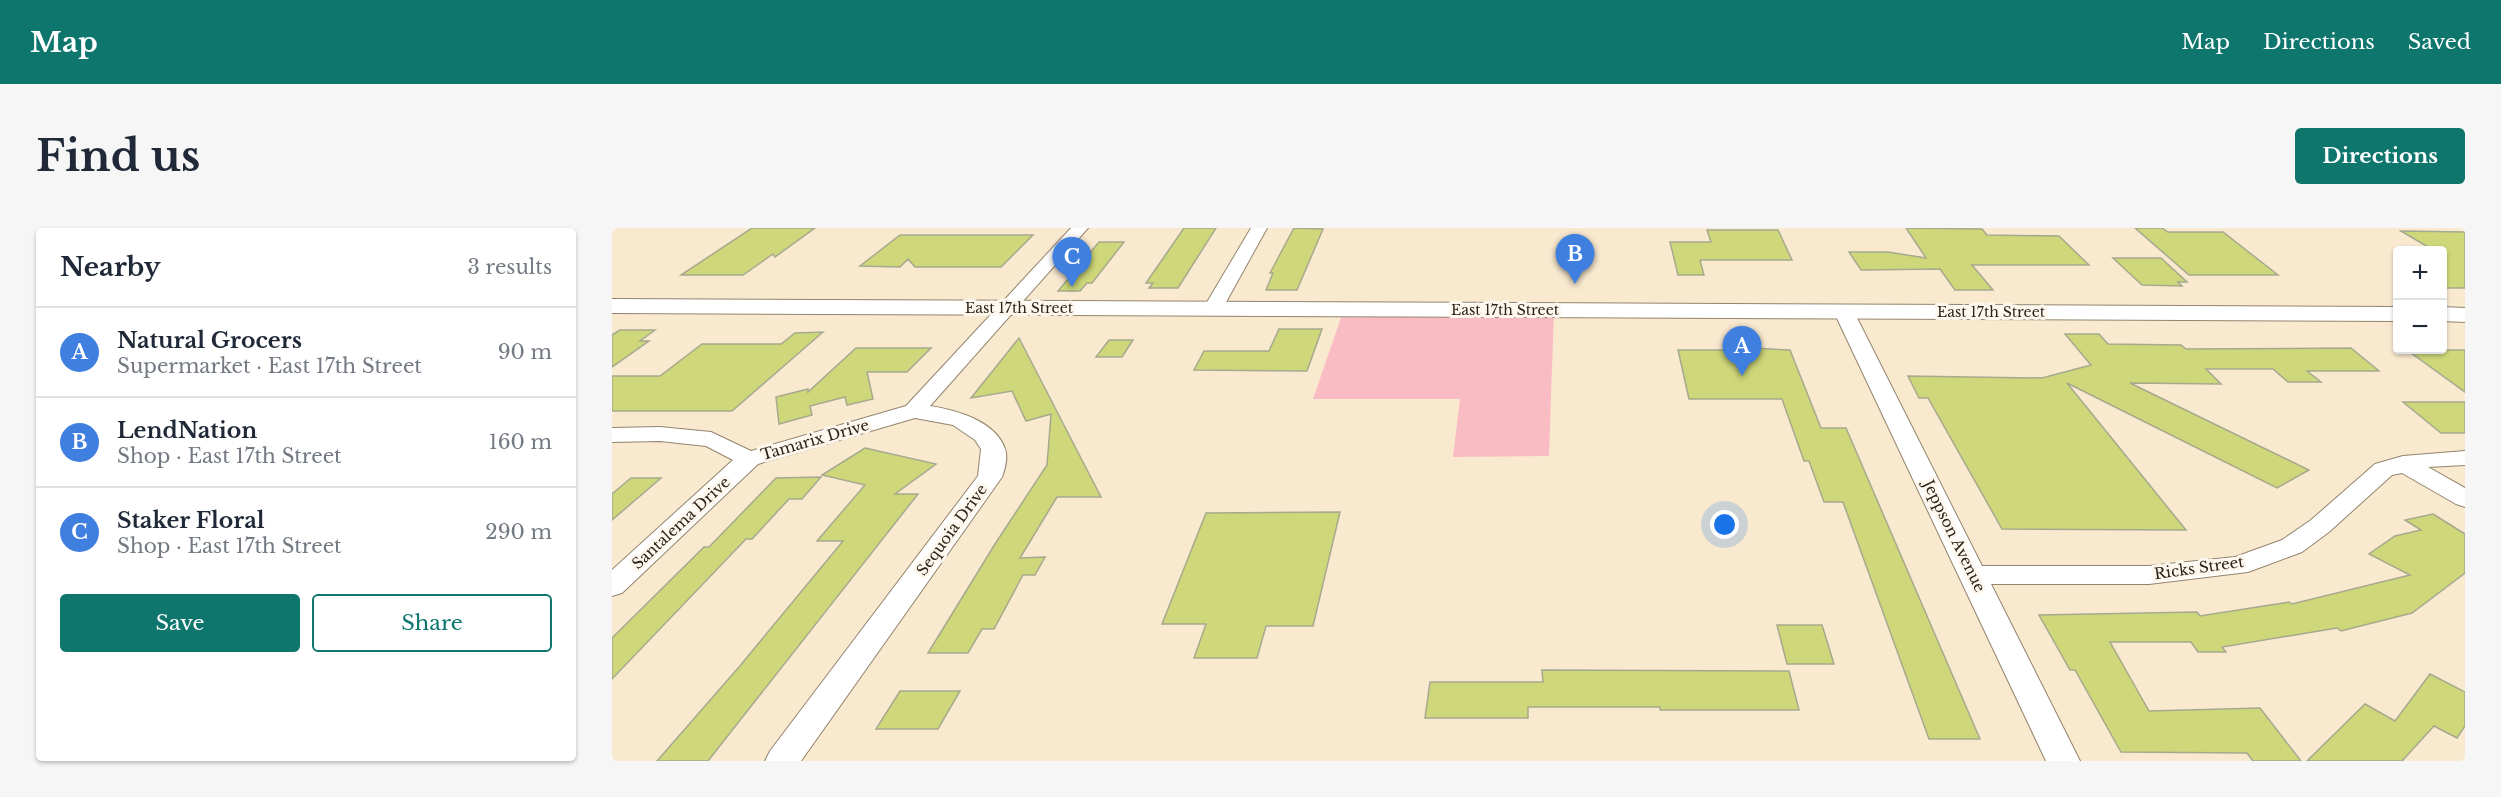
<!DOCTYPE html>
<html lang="en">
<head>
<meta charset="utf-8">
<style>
  :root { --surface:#fff; --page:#f6f6f7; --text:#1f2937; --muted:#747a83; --line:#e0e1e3; --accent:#0f766e }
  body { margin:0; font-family:"Libre Baskerville",serif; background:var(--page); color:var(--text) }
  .controls { position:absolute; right:18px; top:18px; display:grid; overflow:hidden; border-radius:6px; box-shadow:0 2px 4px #0004 }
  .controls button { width:54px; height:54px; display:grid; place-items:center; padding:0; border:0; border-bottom:2px solid var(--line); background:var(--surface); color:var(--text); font:30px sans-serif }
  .you { position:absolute; left:1113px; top:297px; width:21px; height:21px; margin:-15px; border:4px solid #fff; border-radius:50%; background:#1a73e8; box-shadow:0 0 0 9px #1a73e833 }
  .badge { display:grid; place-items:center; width:39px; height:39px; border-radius:50%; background:var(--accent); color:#fff; font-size:20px; font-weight:700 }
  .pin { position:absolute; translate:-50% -50px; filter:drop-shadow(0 2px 3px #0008) }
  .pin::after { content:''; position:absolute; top:32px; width:21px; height:18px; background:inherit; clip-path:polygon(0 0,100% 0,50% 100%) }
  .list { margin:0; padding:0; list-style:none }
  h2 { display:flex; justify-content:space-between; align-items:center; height:78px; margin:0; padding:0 24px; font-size:26px }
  h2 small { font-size:20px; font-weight:400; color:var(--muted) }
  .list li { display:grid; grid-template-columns:39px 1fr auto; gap:18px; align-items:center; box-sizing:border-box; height:90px; padding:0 24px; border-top:2px solid var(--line) }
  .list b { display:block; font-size:22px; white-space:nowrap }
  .list p { margin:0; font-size:20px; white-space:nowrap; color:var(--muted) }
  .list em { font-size:20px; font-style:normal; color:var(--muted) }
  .actions { display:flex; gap:12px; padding:18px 24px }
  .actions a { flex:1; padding:14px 0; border:2px solid var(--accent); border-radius:6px; text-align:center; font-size:21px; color:var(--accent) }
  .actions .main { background:var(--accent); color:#fff }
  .map { position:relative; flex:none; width:1853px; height:533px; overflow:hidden; border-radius:6px }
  header { display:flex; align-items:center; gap:36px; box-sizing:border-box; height:84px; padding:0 30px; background:var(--accent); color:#fff }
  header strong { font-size:28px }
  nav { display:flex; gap:33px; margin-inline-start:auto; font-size:21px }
  .intro { display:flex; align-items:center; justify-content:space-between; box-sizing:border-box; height:144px; padding:0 36px }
  h1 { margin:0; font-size:42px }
  .button { padding:15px 27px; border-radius:6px; background:var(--accent); color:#fff; font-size:21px; font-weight:700 }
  main { display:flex; gap:36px; padding:0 36px }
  aside { flex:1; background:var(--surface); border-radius:6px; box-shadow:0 2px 4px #0004 }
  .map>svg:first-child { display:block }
  .green { fill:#fabcc3 }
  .building { fill:#ced779; stroke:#a6a98e; stroke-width:1.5 }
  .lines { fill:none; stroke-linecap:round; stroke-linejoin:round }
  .minor-casing { stroke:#93846d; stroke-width:2 }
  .major-casing { stroke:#93846d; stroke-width:2 }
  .minor { fill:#fff; fill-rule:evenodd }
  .major { fill:#fff; fill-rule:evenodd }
  .labels { text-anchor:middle; stroke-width:6; stroke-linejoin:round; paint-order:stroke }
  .far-street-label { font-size:14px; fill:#2a241b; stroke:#fef7ed }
  .street-label { font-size:15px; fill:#2a241b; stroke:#fef7ed }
</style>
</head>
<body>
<header>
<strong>Map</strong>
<nav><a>Map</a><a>Directions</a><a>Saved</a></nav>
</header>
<div class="intro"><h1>Find us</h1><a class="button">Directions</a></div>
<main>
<aside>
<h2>Nearby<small>3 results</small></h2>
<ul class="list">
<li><span class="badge" style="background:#3f7fe0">A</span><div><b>Natural Grocers</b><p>Supermarket · East 17th Street</p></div><em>90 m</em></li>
<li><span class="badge" style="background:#3f7fe0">B</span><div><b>LendNation</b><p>Shop · East 17th Street</p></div><em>160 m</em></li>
<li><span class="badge" style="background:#3f7fe0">C</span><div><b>Staker Floral</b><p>Shop · East 17th Street</p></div><em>290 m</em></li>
</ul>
<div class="actions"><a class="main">Save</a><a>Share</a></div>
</aside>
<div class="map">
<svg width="1853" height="533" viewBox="0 0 1853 533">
  <rect width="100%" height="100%" fill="#f9e9cf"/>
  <!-- green -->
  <path class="green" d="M732,81L942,82L937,228L841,229L848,171H701Z"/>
  <!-- building -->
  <g class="building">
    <path d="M140,0H203L163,29L161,26L131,47H69Z"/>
    <path d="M572,0H604L566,60H537L541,55H534Z"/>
    <path d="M682,0L711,1L685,62H654L661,45H658Z"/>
    <path d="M1294,0L1370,1L1375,7L1447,8L1477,37H1360L1381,62H1343L1328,41L1249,42L1237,24H1276L1314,30Z"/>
    <path d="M1523,0H1550L1556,4H1611L1666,47H1577Z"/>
    <path d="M1095,2H1166L1180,32H1088L1092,47H1066L1058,14H1099Z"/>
    <path d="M1789,3L1853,4V60H1830V22H1821Z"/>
    <path d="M288,7H421L389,39H303L296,31L288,39L248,38Z"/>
    <path d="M487,14H512L480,55H475L468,63H446Z"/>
    <path d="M1501,30H1549L1575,54H1566L1570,58L1530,57Z"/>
    <path d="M667,101H710L695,143L582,142L592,123H657Z"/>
    <path d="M8,102H43L28,113H37L0,139V107Z"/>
    <path d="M211,104L120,183H0V148H48L90,116H169L183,105Z"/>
    <path d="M1453,106H1487L1496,116L1569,117L1574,121L1739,120L1767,143H1695L1709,154H1676L1661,141H1594L1609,156L1518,155L1697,242L1665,260L1455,155L1574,302L1390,301L1316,170H1307L1296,148L1430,150L1479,137Z"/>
    <path d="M407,110L489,269H445L408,330L433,329L423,347H411L382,401H370L356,425H316L383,316L435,237L439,186L414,193L400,163L359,170Z"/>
    <path d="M497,112H521L510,129H484Z"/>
    <path d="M1119,119L1178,122L1209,200H1234L1368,511H1317L1231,274H1212L1197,233H1192L1170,171H1077L1066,122H1119Z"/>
    <path d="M244,120H319L295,144H255L261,171L235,177L233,169L198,178L200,187L167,196L164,169L196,161V164Z"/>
    <path d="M1795,122H1853V164Z"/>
    <path d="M1791,174H1853V205H1829Z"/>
    <path d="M253,220L324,236L283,266H306L96,533H45L127,439L231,313H205L253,257L210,247Z"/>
    <path d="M209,249L190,271H177L140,311H134L0,451V410L92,319H97L164,250Z"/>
    <path d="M19,250H49L0,292V266Z"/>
    <path d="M728,284L701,398H654L645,430H582L594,396H550L594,285Z"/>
    <path d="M1821,286L1853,306V345L1800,385L1729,403L1725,400L1610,419L1614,424H1586L1579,414H1498L1537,483L1648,480L1689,533H1641L1635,525L1509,524L1463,442H1458L1427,387L1585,384L1588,388L1677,374L1680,376L1798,347L1757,326L1783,308L1809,302L1793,292Z"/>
    <path d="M1165,397H1210L1222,436H1175Z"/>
    <path d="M930,442L1177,443L1187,482H1048V479H916V490H813L818,454H931Z"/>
    <path d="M1818,446L1853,464V498L1845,510L1822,498L1790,533H1695L1753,476L1783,493Z"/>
    <path d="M288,463H348L326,501H264Z"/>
  </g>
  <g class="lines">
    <defs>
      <g id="minor">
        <path d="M459,0H476L318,178C344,182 384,193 393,221C396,229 393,241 390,249L189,533H153L158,523L366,248L369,221L363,212L341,197L303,190L146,236L10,365L0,368V342L121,232L94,218L48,213L0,214V200L48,199L99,204L139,223L294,178Z"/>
        <path d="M639,0H655L608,85H594L591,81Z"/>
        <path d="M1232,78L1239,80L1242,84L1370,338H1537L1623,329L1670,312L1699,292L1763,236L1791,228L1853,223V237L1816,239L1853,260V279L1844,276L1790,245L1780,247L1717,304L1690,324L1636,344L1537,356H1379L1468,533H1434L1222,84L1225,80Z"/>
      </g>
      <g id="major">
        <path d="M0,71L1786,79V93L0,85Z"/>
        <path d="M1830,79L1853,80V94L1830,93Z"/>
      </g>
    </defs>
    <!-- minor casing -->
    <use href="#minor" class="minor-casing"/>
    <!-- major casing -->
    <use href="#major" class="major-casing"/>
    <!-- minor -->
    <use href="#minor" class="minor"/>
    <!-- major -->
    <use href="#major" class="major"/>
  </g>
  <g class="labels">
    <!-- far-street labels -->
    <g class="far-street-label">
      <text x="407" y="85">East 17th Street</text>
      <text x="893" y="87">East 17th Street</text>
      <text x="1379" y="89">East 17th Street</text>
    </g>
    <!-- street labels -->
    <g class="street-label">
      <text transform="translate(203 212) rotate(-16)" y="5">Tamarix Drive</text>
      <text transform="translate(69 295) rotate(-43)" y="5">Santalema Drive</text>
      <text transform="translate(340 302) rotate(-54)" y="5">Sequoia Drive</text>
      <text transform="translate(1342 308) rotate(64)" y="5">Jeppson Avenue</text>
      <text transform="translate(1587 340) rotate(-8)" y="5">Ricks Street</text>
    </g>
  </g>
</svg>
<div class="controls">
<button>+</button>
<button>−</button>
</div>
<div class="you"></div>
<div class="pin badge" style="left:1130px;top:148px;background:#3f7fe0">A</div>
<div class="pin badge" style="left:963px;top:56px;background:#3f7fe0">B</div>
<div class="pin badge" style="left:460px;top:59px;background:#3f7fe0">C</div>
</div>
</main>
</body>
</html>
